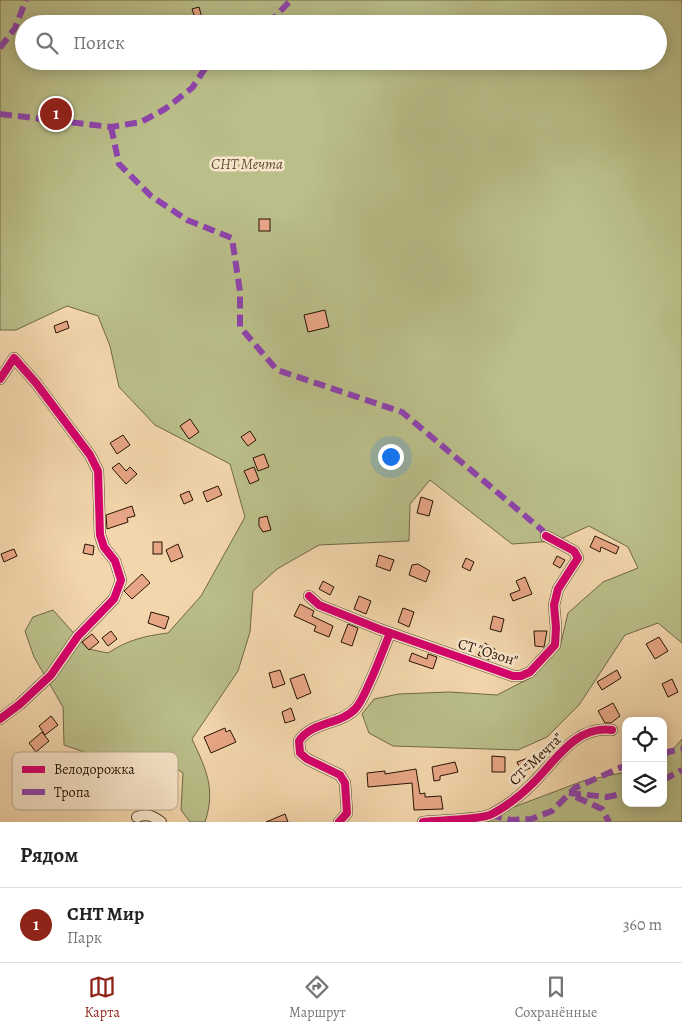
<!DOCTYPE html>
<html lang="ru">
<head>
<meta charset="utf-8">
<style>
  :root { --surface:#fff; --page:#f6f6f6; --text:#222; --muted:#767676; --line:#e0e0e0; --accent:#8f2418 }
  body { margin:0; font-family:Alegreya,serif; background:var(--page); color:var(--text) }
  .controls { position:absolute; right:15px; bottom:15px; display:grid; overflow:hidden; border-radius:10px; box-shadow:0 2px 12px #0003 }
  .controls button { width:45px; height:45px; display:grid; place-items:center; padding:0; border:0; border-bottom:1px solid var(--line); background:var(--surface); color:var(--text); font:25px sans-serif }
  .you { position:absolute; left:390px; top:456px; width:18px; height:18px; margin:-12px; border:4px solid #fff; border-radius:50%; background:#1a73e8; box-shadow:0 0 0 8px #1a73e833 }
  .badge { display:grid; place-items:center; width:32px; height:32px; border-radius:50%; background:var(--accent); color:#fff; font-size:16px; font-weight:700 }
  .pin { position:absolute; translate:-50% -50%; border:2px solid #fff; box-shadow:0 1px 5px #0006 }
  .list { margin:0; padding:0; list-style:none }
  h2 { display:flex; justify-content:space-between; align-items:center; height:65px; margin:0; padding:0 20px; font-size:21px }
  h2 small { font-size:16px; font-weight:400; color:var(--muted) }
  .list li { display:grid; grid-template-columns:32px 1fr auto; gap:15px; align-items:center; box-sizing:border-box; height:75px; padding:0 20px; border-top:1px solid var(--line) }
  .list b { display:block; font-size:19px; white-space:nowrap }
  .list p { margin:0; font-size:16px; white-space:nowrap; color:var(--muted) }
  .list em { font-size:16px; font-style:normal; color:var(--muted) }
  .icon { flex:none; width:28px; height:28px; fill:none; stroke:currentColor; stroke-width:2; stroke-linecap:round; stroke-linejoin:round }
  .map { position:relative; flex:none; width:682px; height:822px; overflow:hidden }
  .search { position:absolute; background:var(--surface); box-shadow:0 2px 12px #0003; left:15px; right:15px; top:15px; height:55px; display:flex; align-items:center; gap:12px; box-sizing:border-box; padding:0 18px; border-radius:28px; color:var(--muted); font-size:19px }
  .sheet { height:140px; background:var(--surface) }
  nav { display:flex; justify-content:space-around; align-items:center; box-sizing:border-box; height:70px; border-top:1px solid var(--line); background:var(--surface); font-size:14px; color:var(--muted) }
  nav a { display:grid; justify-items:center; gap:2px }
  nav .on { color:var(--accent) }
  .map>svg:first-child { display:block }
  .green { fill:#babe89; stroke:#706846; fill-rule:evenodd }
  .building { fill:#e8a686; stroke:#261303 }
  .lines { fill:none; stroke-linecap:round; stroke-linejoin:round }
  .street-casing { stroke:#59442d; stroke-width:12 }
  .street { stroke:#f7e4c9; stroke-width:10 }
  .quiet { stroke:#8e44ad; stroke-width:6; stroke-dasharray:12 6; stroke-linecap:butt }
  .cycleway-casing { stroke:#f7e4c9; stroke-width:11 }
  .cycleway { stroke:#d6006c; stroke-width:8 }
  .labels { text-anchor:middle; stroke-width:5; stroke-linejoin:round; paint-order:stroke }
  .park-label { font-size:15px; font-style:italic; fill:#5a4f32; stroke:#f7e4c9 }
  .street-label { font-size:15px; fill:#261303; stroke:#f7e4c9 }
  .key { fill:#f7e4c9; stroke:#b8a58e; stroke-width:1 }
  .key-label { font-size:14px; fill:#261303 }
</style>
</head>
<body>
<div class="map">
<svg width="682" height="822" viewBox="0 0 682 822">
  <rect width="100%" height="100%" fill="#f3d6ac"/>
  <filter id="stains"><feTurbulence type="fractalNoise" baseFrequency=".004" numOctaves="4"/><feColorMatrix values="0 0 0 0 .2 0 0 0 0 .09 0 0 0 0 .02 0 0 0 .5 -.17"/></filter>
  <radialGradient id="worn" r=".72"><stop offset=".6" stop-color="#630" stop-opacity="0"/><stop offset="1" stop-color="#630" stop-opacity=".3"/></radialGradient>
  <!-- green -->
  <g class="green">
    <path d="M0,0H682V643L658,623L625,635L579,705L547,737L518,750L393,746L369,733L362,714L374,699L399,694L450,692L497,695L530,678L560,647L568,613L603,582L638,568L628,547L589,526L556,541L512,544L430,480L410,504L409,541L319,545L277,569L253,591L250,632L238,671L192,739C206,769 216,789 205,822H190L181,810L183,773L157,755L133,769L64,745L63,707L34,657L25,631L33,617L53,610L88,649L108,653C128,640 144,636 168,633L201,596L245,517L230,464L155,425L119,387L110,346L98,316L67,306L16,330H0ZM24,24H658V61H24Z"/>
    <path d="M682,739V822H474L583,781L626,772V803H663V761Z"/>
  </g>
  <!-- building -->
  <g class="building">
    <path d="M199,7L202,18L196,20L192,9Z"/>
    <rect x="259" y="219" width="11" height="12"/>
    <path d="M325,310L329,327L308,332L304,315Z"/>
    <path d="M67,321L69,328L56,333L54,326Z"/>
    <path d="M190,419L199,432L189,439L180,426Z"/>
    <path d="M250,431L256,440L248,446L241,437Z"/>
    <path d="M123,435L130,445L117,454L110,443Z"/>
    <path d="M264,454L269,467L258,471L253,458Z"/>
    <path d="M119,463L126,471L130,467L137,474L126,484L112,468Z"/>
    <path d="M254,467L259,480L250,484L244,471Z"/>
    <path d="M218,486L222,495L207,502L203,492Z"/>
    <path d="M189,491L193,500L184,504L180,495Z"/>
    <path d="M421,497L433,501L429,516L417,513Z"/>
    <path d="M132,506L135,516L127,518L128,522L107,529L106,515Z"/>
    <path d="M267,516L271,530L263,532L259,526V518Z"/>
    <path d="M595,536L619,547L616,554L601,547L600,552L590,547Z"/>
    <rect x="153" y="542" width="9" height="12"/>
    <path d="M85,544L94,546L93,555L83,553Z"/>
    <path d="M178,544L183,557L171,562L166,550Z"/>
    <path d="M14,549L17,556L4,562L1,554Z"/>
    <path d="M379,555L394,560L390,571L376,566Z"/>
    <path d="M557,556L565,560L560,568L553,564Z"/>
    <path d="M466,558L474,562L470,571L462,567Z"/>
    <path d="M418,564L430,571L426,582L409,575L412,565Z"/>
    <path d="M142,574L150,583L132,599L124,591Z"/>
    <path d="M525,577L532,594L513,601L510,594L520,590L516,581Z"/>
    <path d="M323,581L334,587L330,595L319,589Z"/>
    <path d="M359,596L371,601L366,614L354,609Z"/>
    <path d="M300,604L314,611L312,616L333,626L329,637L314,631L316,626L294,616Z"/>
    <path d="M403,608L414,612L409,627L398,622Z"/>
    <path d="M151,612L169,617L165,629L148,623Z"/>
    <path d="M493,616L504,619L501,632L490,629Z"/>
    <path d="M348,624L358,628L352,646L341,642Z"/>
    <path d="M111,631L117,639L108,646L102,638Z"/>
    <path d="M534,631H547L544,647L535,646Z"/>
    <path d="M92,634L99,642L89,650L82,642Z"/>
    <path d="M659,637L668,651L655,659L646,644Z"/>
    <path d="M485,643L495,649L489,660L478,655Z"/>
    <path d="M412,653L427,659L428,654L437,657L433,669L409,661Z"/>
    <path d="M280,670L285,684L273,688L269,673Z"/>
    <path d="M617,670L621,678L602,690L597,682Z"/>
    <path d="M304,674L311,693L297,699L290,679Z"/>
    <path d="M672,679L678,692L668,697L662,684Z"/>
    <path d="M613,703L620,716L611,723H605L598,711Z"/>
    <path d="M291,708L295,720L285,723L282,712Z"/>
    <path d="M51,716L58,725L45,735L39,726Z"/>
    <path d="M225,728L226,732L230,730L236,742L211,753L204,737Z"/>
    <path d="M42,732L49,741L36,752L29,743Z"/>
    <path d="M492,756L505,757V772H492Z"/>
    <path d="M531,757L535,766L521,772L517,762Z"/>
    <path d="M455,762L458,772L440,776V780L434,781L432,767Z"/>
    <path d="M416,769L420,794L425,793V797L441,796L443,809L414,810L412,783L368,787L367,773L385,771V774Z"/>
    <path d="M285,814L288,822H266Z"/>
  </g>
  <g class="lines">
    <defs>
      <g id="street">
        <path d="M0,379L14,358L36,383L90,455L98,471L100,535L104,547L115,561L121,580L114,599L78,636L51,675L20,704L0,719"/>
        <path d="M309,596L319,605L379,629L513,676H521L530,672L555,645L556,627L554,605L558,589L578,558L574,551L546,536"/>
        <path d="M137,817C147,813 153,816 161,822"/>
        <path d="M339,822L347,813L345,783L340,775L307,759L300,753L299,741C312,721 341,725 356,708C366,697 383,650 390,633"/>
        <path d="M423,822C438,820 481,820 492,814C507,806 521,795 532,784C555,762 575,725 612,730"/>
      </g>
    </defs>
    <!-- street casing -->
    <use href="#street" class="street-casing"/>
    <!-- street -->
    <use href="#street" class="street"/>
    <!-- quiet -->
    <g class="quiet">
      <path d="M268,24L291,0"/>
      <path d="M0,48L15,28L26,0"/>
      <path d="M0,114L111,127L141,122L165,109L192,88L206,67L221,61"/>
      <path d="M111,127L119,164L151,196L187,220L232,238L240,292V327L277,370L402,412L542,530L546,536"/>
      <path d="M663,753L682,749"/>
      <path d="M663,780L682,770"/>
      <path d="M569,793L607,797L626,793"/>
      <path d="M576,797L602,809L609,822"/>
      <path d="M490,815L511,820L531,819L552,811L575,788L626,765"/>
    </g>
    <defs>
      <g id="cycleway">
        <path d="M0,379L14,358L36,383L90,455L98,471L100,535L104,547L115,561L121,580L114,599L78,636L51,675L20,704L0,719"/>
        <path d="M309,596L319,605L379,629L513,676H521L530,672L555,645L556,627L554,605L558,589L578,558L574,551L546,536"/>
        <path d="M339,822L347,813L345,783L340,775L307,759L300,753L299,741C312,721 341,725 356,708C366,697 383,650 390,633"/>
        <path d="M423,822C438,820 481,820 492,814C507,806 521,795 532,784C555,762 575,725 612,730"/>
      </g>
    </defs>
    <!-- cycleway casing -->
    <use href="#cycleway" class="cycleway-casing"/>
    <!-- cycleway -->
    <use href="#cycleway" class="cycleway"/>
  </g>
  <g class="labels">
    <!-- park labels -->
    <g class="park-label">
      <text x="247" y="169">СНТ Мечта</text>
    </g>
    <!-- street labels -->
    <g class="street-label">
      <text transform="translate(488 652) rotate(17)" y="5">СТ "Озон"</text>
      <text transform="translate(536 759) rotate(-44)" y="5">СТ "Мечта"</text>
    </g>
  </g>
  <!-- legend -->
  <rect x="12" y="752" width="166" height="58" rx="8" class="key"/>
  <rect x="22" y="766" width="23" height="7" fill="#d6006c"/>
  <rect x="22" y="789" width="23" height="6" fill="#8e44ad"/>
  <g class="key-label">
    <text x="54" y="774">Велодорожка</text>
    <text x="54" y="797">Тропа</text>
  </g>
  <rect width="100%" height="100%" filter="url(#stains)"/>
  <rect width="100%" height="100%" fill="url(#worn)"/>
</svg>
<div class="controls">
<button><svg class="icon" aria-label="locate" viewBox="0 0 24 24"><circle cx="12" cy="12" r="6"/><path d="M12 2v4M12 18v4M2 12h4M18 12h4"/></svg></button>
<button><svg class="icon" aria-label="layers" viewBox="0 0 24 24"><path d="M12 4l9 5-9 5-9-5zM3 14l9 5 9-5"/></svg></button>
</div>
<div class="you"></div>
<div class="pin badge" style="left:56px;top:114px">1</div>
<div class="search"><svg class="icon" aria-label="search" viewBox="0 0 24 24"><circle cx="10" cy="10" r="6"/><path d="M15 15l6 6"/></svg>Поиск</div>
</div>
<section class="sheet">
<h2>Рядом<small></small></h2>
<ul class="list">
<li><span class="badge">1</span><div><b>СНТ Мир</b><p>Парк</p></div><em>360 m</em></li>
</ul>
</section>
<nav>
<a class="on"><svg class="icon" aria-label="map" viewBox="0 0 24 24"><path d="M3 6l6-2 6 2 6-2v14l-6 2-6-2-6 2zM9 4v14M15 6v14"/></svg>Карта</a>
<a><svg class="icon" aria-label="directions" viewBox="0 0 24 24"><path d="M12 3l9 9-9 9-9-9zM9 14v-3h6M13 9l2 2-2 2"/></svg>Маршрут</a>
<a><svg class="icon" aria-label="saved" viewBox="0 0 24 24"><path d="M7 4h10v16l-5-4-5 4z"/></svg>Сохранённые</a>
</nav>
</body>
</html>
